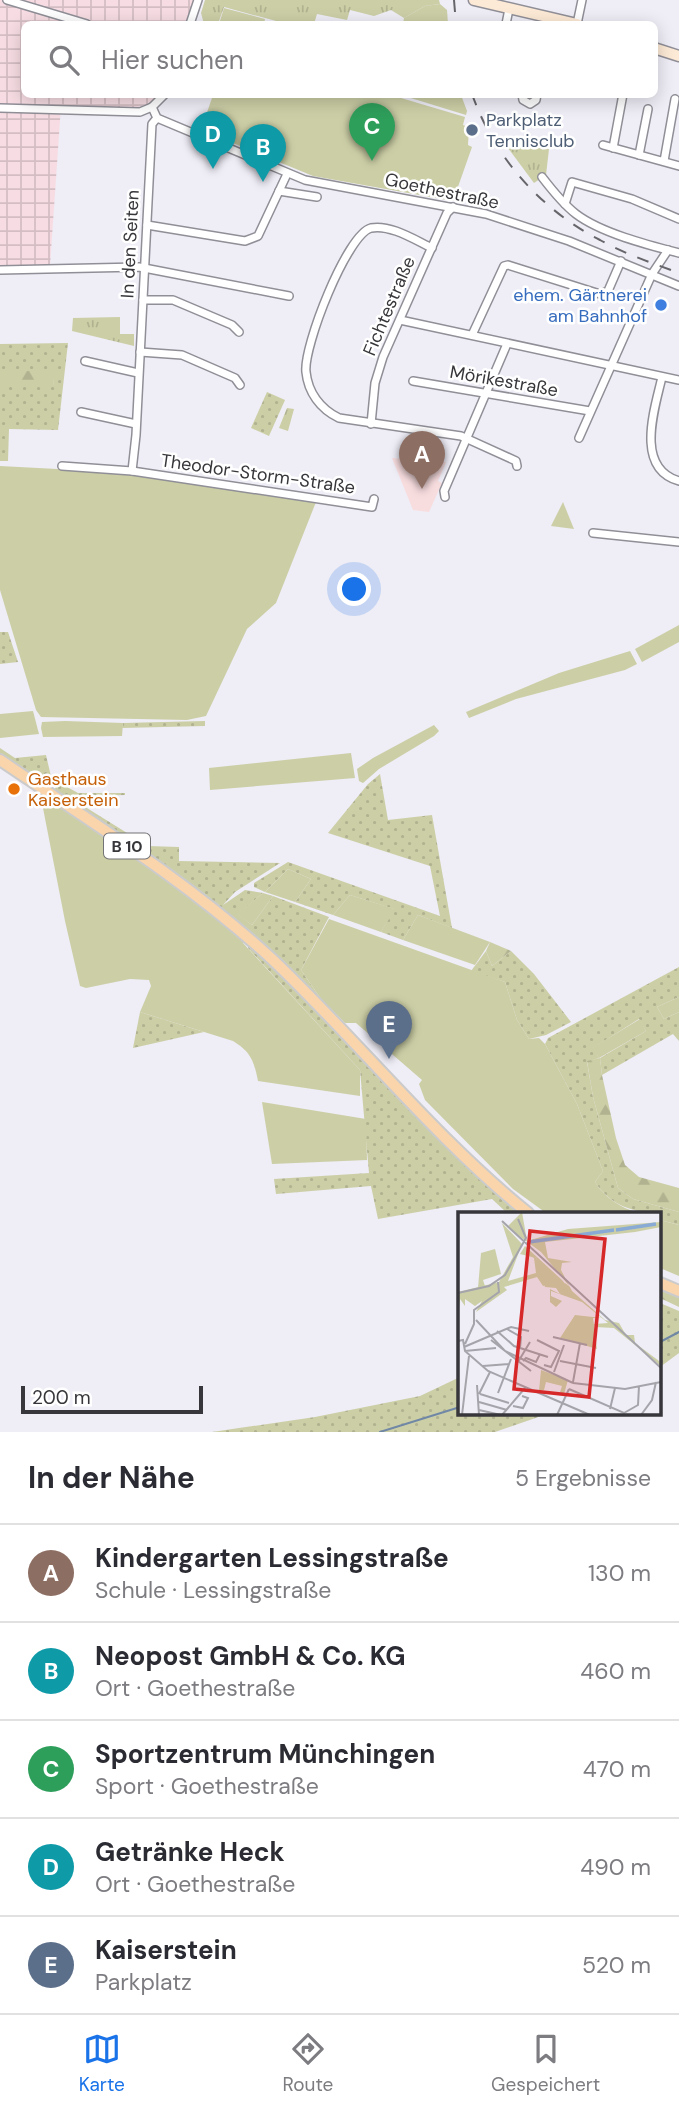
<!DOCTYPE html>
<html lang="de">
<head>
<meta charset="utf-8">
<style>
  :root { --surface:#fff; --page:#f2f2f3; --text:#2b2b33; --muted:#7c7c81; --line:#e1e1e2; --accent:#1a73e8 }
  body { margin:0; font-family:"DM Sans",sans-serif; background:var(--page); color:var(--text) }
  .scale { position:absolute; left:21px; bottom:18px; width:182px; box-sizing:border-box; padding-left:7px; border:4px solid #37363a; border-top:0; font-size:19px; line-height:24px; white-space:nowrap; color:#37363a; -webkit-text-stroke:5px #fff; paint-order:stroke }
  .you { position:absolute; left:355px; top:590px; width:24px; height:24px; margin:-18px; border:5px solid #fff; border-radius:50%; background:#1a73e8; box-shadow:0 0 0 10px #1a73e833 }
  .badge { display:grid; place-items:center; width:46px; height:46px; border-radius:50%; background:var(--accent); color:#fff; font-size:23px; font-weight:700 }
  .pin { position:absolute; translate:-50% -58px; filter:drop-shadow(0 2px 4px #0008) }
  .pin::after { content:''; position:absolute; top:37px; width:24px; height:21px; background:inherit; clip-path:polygon(0 0,100% 0,50% 100%) }
  .list { margin:0; padding:0; list-style:none }
  h2 { display:flex; justify-content:space-between; align-items:center; height:91px; margin:0; padding:0 28px; font-size:30px }
  h2 small { font-size:23px; font-weight:400; color:var(--muted) }
  .list li { display:grid; grid-template-columns:46px 1fr auto; gap:21px; align-items:center; box-sizing:border-box; height:98px; padding:0 28px; border-top:2px solid var(--line) }
  .list b { display:block; font-size:26px; white-space:nowrap }
  .list p { margin:0; font-size:23px; white-space:nowrap; color:var(--muted) }
  .list em { font-size:23px; font-style:normal; color:var(--muted) }
  .icon { flex:none; width:38px; height:38px; fill:none; stroke:currentColor; stroke-width:2; stroke-linecap:round; stroke-linejoin:round }
  .map { position:relative; flex:none; width:679px; height:1432px; overflow:hidden }
  .search { position:absolute; background:var(--surface); box-shadow:0 4px 18px #0003; left:21px; right:21px; top:21px; height:77px; display:flex; align-items:center; gap:18px; box-sizing:border-box; padding:0 24px; border-radius:10px; color:var(--muted); font-size:26px }
  .sheet { height:581px; background:var(--surface) }
  nav { display:flex; justify-content:space-around; align-items:center; box-sizing:border-box; height:98px; border-top:2px solid var(--line); background:var(--surface); font-size:19px; color:var(--muted) }
  nav a { display:grid; justify-items:center; gap:4px }
  nav .on { color:var(--accent) }
  .map>svg:first-child { display:block }
  .industrial { fill:url(#industrial-grid) }
  .education { fill:#f8dddf }
  .grass { fill:url(#grass-dots) }
  .forest { fill:url(#forest-firs) }
  .park { fill:url(#park-tufts) }
  .garden { fill:#cccfa6 }
  .lines { fill:none; stroke-linecap:round; stroke-linejoin:round }
  .stream { stroke:#7087a6; stroke-width:2 }
  .street-casing { stroke:#908f97; stroke-width:10 }
  .secondary-casing { stroke:#908f97; stroke-width:13 }
  .primary-casing { stroke:#cbcbcc; stroke-width:14 }
  .street { stroke:#fff; stroke-width:7 }
  .secondary { stroke:#fdead6; stroke-width:10 }
  .primary { stroke:#fad5ac; stroke-width:10 }
  .rail { stroke:#66656a; stroke-width:2; stroke-dasharray:12 12; stroke-linecap:butt }
  .service-dot { fill:#5c6f8a; stroke:#fff; stroke-width:2.5 }
  .shop-dot { fill:#3f7fe0; stroke:#fff; stroke-width:2.5 }
  .food-dot { fill:#e8710a; stroke:#fff; stroke-width:2.5 }
  .labels { text-anchor:middle; stroke-width:5; stroke-linejoin:round; paint-order:stroke }
  .shield { fill:#fff; stroke:#737275; stroke-width:2 }
  .shield-label { font-size:16px; font-weight:bold; fill:#37363a }
  .service-label { font-size:18px; fill:#4e5e75; stroke:#fff; text-anchor:start }
  .street-label { font-size:18px; fill:#37363a; stroke:#fff }
  .shop-label { font-size:18px; fill:#366cbe; stroke:#fff; text-anchor:end }
  .food-label { font-size:18px; fill:#c56008; stroke:#fff; text-anchor:start }
  .inset-river { fill:none; stroke:#89aad5; stroke-width:3.5 }
  .inset-road { fill:none; stroke:#a5a4ab; stroke-width:2 }
  .view { fill:#d62828; fill-opacity:0.15; stroke:#d62828; stroke-width:3.5 }
  .inset-edge { fill:none; stroke:#37363a; stroke-width:3.5 }
</style>
</head>
<body>
<div class="map">
<svg width="679" height="1432" viewBox="0 0 679 1432">
  <defs>
    <pattern id="industrial-grid" width="8" height="8" patternUnits="userSpaceOnUse" patternTransform="scale(1.75)"><rect width="8" height="8" fill="#f7dde3"/><path d="M0 4h8M4 0v8" fill="none" stroke="#d4bec4"/></pattern>
    <pattern id="grass-dots" width="8" height="8" patternUnits="userSpaceOnUse" patternTransform="scale(1.75)"><rect width="8" height="8" fill="#cccfa6"/><path d="M2 2h.1M6 6h.1" fill="none" stroke="#b0b290" stroke-width="1.8" stroke-linecap="round"/></pattern>
    <pattern id="forest-firs" width="22" height="20" patternUnits="userSpaceOnUse" patternTransform="scale(1.75)"><rect width="22" height="20" fill="#cccfa6"/><path d="M5 1l3.5 6h-7zM16 11l3.5 6h-7z" fill="#b0b290"/></pattern>
    <pattern id="park-tufts" width="24" height="20" patternUnits="userSpaceOnUse" patternTransform="scale(1.75)"><rect width="24" height="20" fill="#cccfa6"/><path d="M3 7l-1-3M5 7V3M7 7l1-3M15 17l-1-3M17 17v-4M19 17l1-3" fill="none" stroke="#b0b290"/></pattern>
  </defs>
  <rect width="100%" height="100%" fill="#efedf6"/>
  <!-- industrial -->
  <path class="industrial" d="M0,0H194L186,24H24V94L160,95L150,103L136,108L61,106L50,266L0,268Z"/>
  <!-- education -->
  <path class="education" d="M392,458L446,462L438,481L442,483L429,512L413,510Z"/>
  <!-- grass -->
  <g class="grass">
    <path d="M68,343L58,430L9,429L8,461H0V386H53L54,371H0V344Z"/>
    <path d="M267,392L285,400L269,436L251,428Z"/>
    <path d="M0,632H8L18,662L0,664Z"/>
    <path d="M205,721V726L122,728L123,723Z"/>
    <path d="M0,748L15,758L46,755L53,785L50,789L0,755Z"/>
    <path d="M380,774L388,820L432,815L452,928L418,915L403,940L381,932L394,909L350,895L333,915L295,902L311,879L288,869L265,892L254,887V883L288,862L440,916L430,866L328,833L368,784Z"/>
    <path d="M58,782L78,793H125V795L77,796L74,800L148,846L179,847V861L280,863L235,892L223,905L245,890L263,893L238,914L252,925L273,896L329,917L301,970L321,999L251,935L54,791Z"/>
    <path d="M249,945L316,1009L521,1213H507L492,1199L378,1219L371,1186L276,1194L274,1179L369,1173L360,1070L248,948Z"/>
    <path d="M486,951L492,966L511,951L534,974L571,1022L546,1035L529,1039L517,1020L505,982L471,971Z"/>
    <path d="M679,967V997L657,1007L664,1019L679,1012V1041L673,1034L602,1075L600,1058L646,1031L639,1019L593,1048L599,1058L587,1062L593,1097L618,1188L633,1199L679,1212V1225L660,1220V1213C633,1213 610,1205 595,1182L603,1171L577,1104L545,1044L548,1038Z"/>
    <path d="M140,1012L204,1032L133,1048Z"/>
    <path d="M660,1303L679,1311V1353L660,1367Z"/>
    <path d="M460,1377V1413H550L495,1432H212L315,1417L420,1396Z"/>
  </g>
  <!-- forest -->
  <g class="forest">
    <path d="M0,371H55L53,386H0Z"/>
    <path d="M490,942L511,951L492,966L486,951Z"/>
    <path d="M600,1058L602,1075L616,1138L625,1165L639,1177L679,1188V1212L633,1199L618,1188L593,1097L587,1061Z"/>
    <path d="M660,1288L679,1296V1307L660,1298Z"/>
  </g>
  <!-- park -->
  <g class="park">
    <path d="M205,0H439L440,4L425,6L404,18L391,10L374,16L350,10L347,20L317,14L314,24H287L224,7L218,24H204L201,13Z"/>
    <path d="M507,143L549,149L546,175L534,183L505,144Z"/>
    <path d="M120,317V334H134V346L72,331L73,318Z"/>
    <path d="M287,408L294,409L288,431L279,428Z"/>
    <path d="M563,502L574,529L551,526Z"/>
  </g>
  <!-- garden -->
  <g class="garden">
    <path d="M440,4L447,10L448,24H403L404,18L425,6Z"/>
    <path d="M224,8L265,19L264,24H219Z"/>
    <path d="M213,95H391L465,117L463,125L469,127L468,145L472,147L453,201L313,176L201,130Z"/>
    <path d="M401,95H461L467,111L466,115Z"/>
    <path d="M0,466L133,473L316,502L276,603L247,629L206,716L187,720L41,717L36,710L0,590Z"/>
    <path d="M679,625V642L642,662L635,649Z"/>
    <path d="M630,651L637,664L625,670L516,699L469,718L466,712L559,673Z"/>
    <path d="M33,711L39,734L0,738V714Z"/>
    <path d="M65,721L123,723L122,736L43,737L41,728L42,722Z"/>
    <path d="M434,725L439,731L434,736L379,769L363,783L359,781L357,769L373,758Z"/>
    <path d="M351,753L355,778L210,790L209,768Z"/>
    <path d="M44,800H51L175,884L243,938V943L360,1070V1096L258,1081C254,1061 251,1052 233,1041L140,1012L151,986L149,980L130,979L86,988L80,986L65,921L42,803Z"/>
    <path d="M288,869L311,879L295,902L265,892Z"/>
    <path d="M263,893L273,896L252,925L237,914Z"/>
    <path d="M350,895L395,909L381,932L333,915Z"/>
    <path d="M418,915L490,942L475,965L403,940Z"/>
    <path d="M329,919L505,982L517,1020L529,1039L539,1038L545,1044L577,1104L603,1171L595,1182C605,1198 620,1207 638,1213H546L513,1189L425,1100L419,1084L422,1080L356,1023H345L321,999L301,970Z"/>
    <path d="M679,997V1012L664,1019L657,1007Z"/>
    <path d="M640,1019L646,1031L599,1058L592,1048Z"/>
    <path d="M262,1102L366,1119L367,1160L272,1164Z"/>
    <path d="M660,1220L679,1225V1276L660,1268Z"/>
  </g>
  <g class="lines">
    <!-- stream -->
    <g class="stream">
      <path d="M660,1342L679,1332"/>
      <path d="M380,1432L460,1407"/>
    </g>
    <defs>
      <g id="street">
        <path d="M7,0L87,24"/>
        <path d="M190,24L198,0"/>
        <path d="M506,24L509,9"/>
        <path d="M577,24L582,0"/>
        <path d="M522,94L523,100L530,104L536,100L537,94"/>
        <path d="M152,107L157,118L305,180L486,214L569,241L679,286"/>
        <path d="M0,108L140,112L152,107L165,94"/>
        <path d="M603,145L679,166"/>
        <path d="M613,148L623,94"/>
        <path d="M639,155L648,109"/>
        <path d="M664,161L675,99"/>
        <path d="M542,177C552,190 563,204 576,214C601,233 648,245 679,253"/>
        <path d="M279,191L317,197"/>
        <path d="M565,204L572,182L632,199L679,219"/>
        <path d="M147,225L245,241L258,236L287,174"/>
        <path d="M432,248C415,240 390,224 371,228C347,234 303,347 306,372C308,392 320,409 339,418L461,436L516,461L517,466"/>
        <path d="M0,270L139,267L289,296"/>
        <path d="M143,300H173L232,325L239,332"/>
        <path d="M400,320L679,380"/>
        <path d="M472,335L504,266L508,265L600,294L608,291L621,261"/>
        <path d="M140,352L182,355L235,378L240,385"/>
        <path d="M85,361L138,373"/>
        <path d="M662,377C655,408 634,468 679,481"/>
        <path d="M413,381L590,411"/>
        <path d="M81,412L136,424"/>
        <path d="M371,424L375,383L383,357L447,213L453,207"/>
        <path d="M579,438L652,274L668,250"/>
        <path d="M62,466L132,471L372,507L374,499"/>
        <path d="M132,471L136,435L152,124L157,118"/>
        <path d="M445,497L444,491L507,344"/>
        <path d="M593,533L679,542"/>
      </g>
      <g id="secondary">
        <path d="M474,0L577,24"/>
        <path d="M654,48L679,56"/>
      </g>
      <g id="primary">
        <path d="M0,760C93,823 190,883 273,960C359,1042 435,1138 528,1213"/>
        <path d="M660,1283L679,1291"/>
      </g>
    </defs>
    <!-- street casing -->
    <use href="#street" class="street-casing"/>
    <!-- secondary casing -->
    <use href="#secondary" class="secondary-casing"/>
    <!-- primary casing -->
    <use href="#primary" class="primary-casing"/>
    <!-- street -->
    <use href="#street" class="street"/>
    <!-- secondary -->
    <use href="#secondary" class="secondary"/>
    <!-- primary -->
    <use href="#primary" class="primary"/>
    <!-- rail -->
    <g class="rail">
      <path d="M454,0L456,24"/>
      <path d="M472,94C494,157 541,210 600,240C625,254 652,263 679,273"/>
    </g>
  </g>
  <!-- markers -->
  <circle class="service-dot" cx="472" cy="130" r="7"/>
  <circle class="shop-dot" cx="661" cy="305" r="7"/>
  <circle class="food-dot" cx="14" cy="789" r="7"/>
  <g class="labels">
    <!-- shield labels -->
    <rect class="shield" x="104" y="833.5" width="46" height="25" rx="5"/>
    <g class="shield-label">
      <text x="127" y="852">B 10</text>
    </g>
    <!-- service labels -->
    <g class="service-label">
      <text x="486" y="126">Parkplatz<tspan x="486" dy="21">Tennisclub</tspan></text>
    </g>
    <!-- street labels -->
    <g class="street-label">
      <text transform="translate(442 191) rotate(12)" y="6">Goethestraße</text>
      <text transform="translate(130 244) rotate(-87)" y="6">In den Seiten</text>
      <text transform="translate(389 306) rotate(-67)" y="6">Fichtestraße</text>
      <text transform="translate(504 381) rotate(10)" y="6">Mörikestraße</text>
      <text transform="translate(258 474) rotate(8)" y="6">Theodor-Storm-Straße</text>
    </g>
    <!-- shop labels -->
    <g class="shop-label">
      <text x="647" y="301">ehem. Gärtnerei<tspan x="647" dy="21">am Bahnhof</tspan></text>
    </g>
    <!-- food labels -->
    <g class="food-label">
      <text x="28" y="785">Gasthaus<tspan x="28" dy="21">Kaiserstein</tspan></text>
    </g>
  </g>
  <!-- overview -->
  <g transform="translate(458 1212)">
    <rect width="203" height="203" fill="#efedf6"/>
    <path d="M64,0L69,29L110,17L203,10V15L177,20L87,30L90,46L114,50L104,51L103,58L114,79L147,108L161,111L168,123H176L177,131L201,149L203,154L156,116L137,115L136,112L150,111L124,90L93,79V84L104,89L98,95L92,90V77L102,82L107,71L112,75L83,40L49,15ZM44,11L64,32L50,69L78,61L76,46L67,40L78,46L90,72L85,74L79,65L46,75L49,78L18,100L24,89L17,94L7,87V94L2,87V96L0,80L41,70L55,45Z" fill="#cccfa6"/>
    <path d="M67,34L104,68L109,74L102,82L98,76L87,75L78,46L62,42ZM37,37L43,62L25,68L27,74L20,76L23,41ZM117,103L144,106H135L139,137L102,126ZM83,158L110,168L106,182L102,180L104,174L88,170L86,178L81,179Z" fill="#cccfa6"/>
    <path class="inset-river" d="M158,18L198,12M71,30L156,18"/>
    <path class="inset-road" d="M44,9L184,138M0,81L31,74L47,63L68,26L60,7M18,108L47,139L115,171M49,117L63,125L62,136M39,119L56,134L90,145M95,125L129,133M33,128L73,159M79,128L101,139L93,155L86,153M0,129L5,128L7,139L30,159L132,203M7,132L16,112V98L41,80L40,70M6,135L53,115L71,119M184,138L203,156M7,139L38,136M65,149L68,146L78,150L82,142M102,149L138,156M60,150L72,130M25,154L51,152M96,160L106,133M115,170L122,131M115,171L167,177L203,170M19,173L21,203M111,177L166,201L180,193L181,174M40,181L53,147M21,182L32,160M22,182L51,191M21,190L49,198M55,194L65,196L70,186L64,184M152,197L157,176M21,198L43,203M4,203L11,144M44,203L67,176M99,203L111,177M183,203L194,188L198,170"/>
    <path class="view" d="M72,19L147,27L131,185L56,177Z"/>
    <rect width="203" height="203" class="inset-edge"/>
  </g>
</svg>
<div class="scale">200 m</div>
<div class="you"></div>
<div class="pin badge" style="left:422px;top:489px;background:#8d6e63">A</div>
<div class="pin badge" style="left:263px;top:182px;background:#0f9aa8">B</div>
<div class="pin badge" style="left:372px;top:161px;background:#2e9e5b">C</div>
<div class="pin badge" style="left:213px;top:169px;background:#0f9aa8">D</div>
<div class="pin badge" style="left:389px;top:1059px;background:#5c6f8a">E</div>
<div class="search"><svg class="icon" aria-label="search" viewBox="0 0 24 24"><circle cx="10" cy="10" r="6"/><path d="M15 15l6 6"/></svg>Hier suchen</div>
</div>
<section class="sheet">
<h2>In der Nähe<small>5 Ergebnisse</small></h2>
<ul class="list">
<li><span class="badge" style="background:#8d6e63">A</span><div><b>Kindergarten Lessingstraße</b><p>Schule · Lessingstraße</p></div><em>130 m</em></li>
<li><span class="badge" style="background:#0f9aa8">B</span><div><b>Neopost GmbH &amp; Co. KG</b><p>Ort · Goethestraße</p></div><em>460 m</em></li>
<li><span class="badge" style="background:#2e9e5b">C</span><div><b>Sportzentrum Münchingen</b><p>Sport · Goethestraße</p></div><em>470 m</em></li>
<li><span class="badge" style="background:#0f9aa8">D</span><div><b>Getränke Heck</b><p>Ort · Goethestraße</p></div><em>490 m</em></li>
<li><span class="badge" style="background:#5c6f8a">E</span><div><b>Kaiserstein</b><p>Parkplatz</p></div><em>520 m</em></li>
</ul>
</section>
<nav>
<a class="on"><svg class="icon" aria-label="map" viewBox="0 0 24 24"><path d="M3 6l6-2 6 2 6-2v14l-6 2-6-2-6 2zM9 4v14M15 6v14"/></svg>Karte</a>
<a><svg class="icon" aria-label="directions" viewBox="0 0 24 24"><path d="M12 3l9 9-9 9-9-9zM9 14v-3h6M13 9l2 2-2 2"/></svg>Route</a>
<a><svg class="icon" aria-label="saved" viewBox="0 0 24 24"><path d="M7 4h10v16l-5-4-5 4z"/></svg>Gespeichert</a>
</nav>
</body>
</html>
